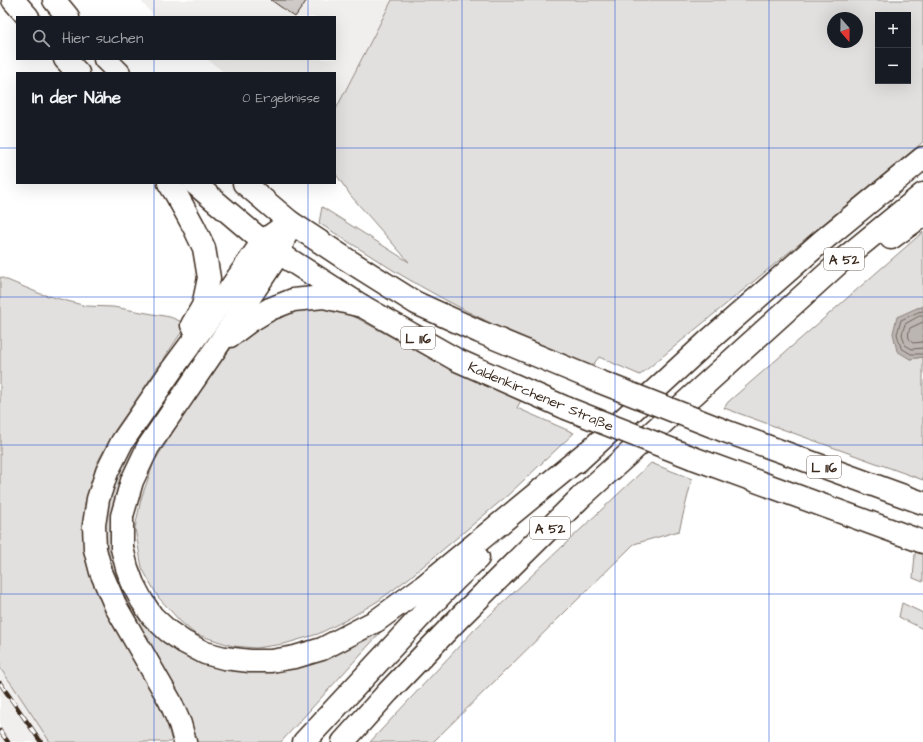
<!DOCTYPE html>
<html lang="de">
<head>
<meta charset="utf-8">
<style>
  :root { --surface:#171b24; --page:#242831; --text:#f1f3f6; --muted:#9ea1a6; --line:#363941 }
  body { margin:0; font-family:"Architects Daughter",sans-serif; background:var(--page); color:var(--text) }
  .controls { position:absolute; right:12px; top:12px; display:grid; overflow:hidden; border-radius:0px; box-shadow:0 4px 16px #0002 }
  .controls button { width:36px; height:36px; display:grid; place-items:center; padding:0; border:0; border-bottom:1px solid var(--line); background:var(--surface); color:var(--text); font:20px sans-serif }
  .compass { position:absolute; left:827px; top:12px; width:36px; height:36px; border-radius:50%; background:var(--surface); box-shadow:0 4px 16px #0002; rotate:160deg }
  .list { margin:0; padding:0; list-style:none }
  h2 { display:flex; justify-content:space-between; align-items:center; height:52px; margin:0; padding:0 16px; font-size:17px }
  h2 small { font-size:13px; font-weight:400; color:var(--muted) }
  .icon { flex:none; width:22px; height:22px; fill:none; stroke:currentColor; stroke-width:2; stroke-linecap:round; stroke-linejoin:round }
  .map { position:relative; flex:none; width:923px; height:742px; overflow:hidden }
  .search { position:absolute; background:var(--surface); box-shadow:0 4px 16px #0002; left:16px; top:16px; width:320px; height:44px; display:flex; align-items:center; gap:10px; box-sizing:border-box; padding:0 14px; border-radius:0px; color:var(--muted); font-size:15px }
  .panel { position:absolute; background:var(--surface); box-shadow:0 4px 16px #0002; left:16px; top:72px; width:320px; height:112px; border-radius:0px }
  .map>svg:first-child { display:block }
  .built { fill:#f1efee }
  .green { fill:#e2e0de; stroke:#8e857e; fill-rule:evenodd }
  .water { fill:#bcb6b3; stroke:#887e77 }
  .lines { fill:none; stroke-linecap:round; stroke-linejoin:round }
  .shore { stroke:#6f625a; stroke-width:1 }
  .building { fill:#cfcac7; stroke:#3b2a1e }
  .primary-casing { stroke:#3b2a1e; stroke-width:25 }
  .highway-casing { stroke:#3b2a1e; stroke-width:25 }
  .primary { stroke:#fff; stroke-width:22 }
  .highway { stroke:#fff; stroke-width:22 }
  .rail-casing { stroke:#3b2a1e; stroke-width:4.5 }
  .rail { stroke:#fff; stroke-width:3; stroke-dasharray:9; stroke-linecap:butt }
  .primary-bridge-casing { stroke:#3b2a1e; stroke-width:25; stroke-linecap:butt }
  .primary-bridge { stroke:#fff; stroke-width:22 }
  .grid { fill:none; stroke:#1d4ed8; stroke-width:1; stroke-opacity:0.55 }
  .labels { text-anchor:middle; stroke-width:3.5; stroke-linejoin:round; paint-order:stroke }
  .shield { fill:#fff; stroke:#766a62; stroke-width:1 }
  .shield-label { font-size:13px; font-weight:bold; fill:#3b2a1e }
  .street-label { font-size:14px; fill:#3b2a1e; stroke:#fff }
</style>
</head>
<body>
<div class="map">
<svg width="923" height="742" viewBox="0 0 923 742">
  <rect width="100%" height="100%" fill="#fff"/>
  <filter id="ink" filterUnits="userSpaceOnUse"><feTurbulence type="fractalNoise" baseFrequency=".025" numOctaves="2"/><feDisplacementMap in="SourceGraphic" scale="8" xChannelSelector="R" yChannelSelector="G"/><feConvolveMatrix kernelMatrix="1 2 1 2 8 2 1 2 1" color-interpolation-filters="sRGB"/></filter>
  <g filter="url(#ink)">
    <!-- built -->
    <g class="built">
      <path d="M140,0H392L335,111V73H225L207,59H335V17H155Z"/>
      <path d="M0,668L13,686L50,742H0Z"/>
    </g>
    <!-- green -->
    <g class="green">
      <path d="M392,0H923V142L640,375L599,357L592,366C524,341 458,309 396,272C370,256 345,239 319,223L322,207L409,262L351,196L335,173V111ZM878,15H908V81H878ZM833,18H857V42H833Z"/>
      <path d="M923,232V307L917,308L910,359L923,357V480L724,408L728,402Z"/>
      <path d="M0,277L41,294L86,306L113,307L170,317L187,324L140,394L115,430L97,463L86,502L83,533L89,566L98,595L116,631L150,686L167,723L172,742H50L13,686L0,668Z"/>
      <path d="M250,281L129,469V591L222,665L389,623L281,742H194L146,640L117,586L107,556L104,530L112,480L148,417Z"/>
      <path d="M310,305L340,311L355,317L426,356L521,400L517,408L574,433L508,495L409,578L378,601L348,619L318,634L284,644L256,648L233,646L195,634L180,621L158,597L142,568L135,528L141,499L154,462L175,429L217,365L236,342L255,326Z"/>
      <path d="M651,463L692,479L679,531L634,544L433,742H370L475,629Z"/>
      <path d="M917,550L923,552V582L913,578L915,554Z"/>
      <path d="M902,603L923,613V629L899,617Z"/>
    </g>
    <!-- water -->
    <path class="water" d="M923,307V357L910,359L897,351L893,333L897,317L917,308Z"/>
    <g class="lines">
      <!-- shore -->
      <g class="shore">
        <path d="M923,311L918,312L901,320L897,334L901,348L911,354H923"/>
        <path d="M923,316H919L905,324L902,334L905,345L912,349L923,348"/>
        <path d="M923,322L910,328C908,333 907,339 913,343L923,342"/>
      </g>
    </g>
    <!-- building -->
    <path class="building" d="M271,0H307L295,17Z"/>
    <g class="lines">
      <defs>
        <g id="primary">
          <path d="M13,0L28,17"/>
          <path d="M54,0L68,17"/>
          <path d="M65,59L78,73"/>
          <path d="M105,59L119,73"/>
          <path d="M194,183L255,235L279,253L362,306L457,360L566,408"/>
          <path d="M244,183L290,222L346,259L416,303L480,332L598,381"/>
          <path d="M725,431L923,503"/>
          <path d="M693,458L923,542"/>
        </g>
        <g id="highway">
          <path d="M169,183L176,194L194,227L204,248L209,278L203,306L192,325"/>
          <path d="M290,222L279,253L218,345L148,447L132,481L122,516V548L127,568L133,584L142,601L152,616L168,631L184,642L205,653L224,658L250,661H271L295,657L322,649L376,621L424,586L587,452"/>
          <path d="M891,238L923,215"/>
          <path d="M230,336L250,321L270,309L293,300L324,297L362,306"/>
          <path d="M577,462L707,342L822,241L923,158"/>
          <path d="M185,742L180,724L170,701L116,607L101,572L95,549L94,525L98,499L107,472L122,442L173,368L207,322L263,241L290,222"/>
          <path d="M304,742L421,616L456,579L478,558"/>
          <path d="M343,742L388,692L460,617L580,498L840,262L923,194"/>
        </g>
      </defs>
      <!-- primary casing -->
      <use href="#primary" class="primary-casing"/>
      <!-- highway casing -->
      <use href="#highway" class="highway-casing"/>
      <!-- primary -->
      <use href="#primary" class="primary"/>
      <!-- highway -->
      <use href="#highway" class="highway"/>
      <defs>
        <g id="rail">
          <path d="M0,683L41,742"/>
          <path d="M0,731L8,742"/>
        </g>
      </defs>
      <!-- rail casing -->
      <use href="#rail" class="rail-casing"/>
      <!-- rail -->
      <use href="#rail" class="rail"/>
      <defs>
        <g id="primary-bridge">
          <path d="M598,381L725,431"/>
          <path d="M566,408L693,458"/>
        </g>
      </defs>
      <!-- primary-bridge casing -->
      <use href="#primary-bridge" class="primary-bridge-casing"/>
      <!-- primary-bridge -->
      <use href="#primary-bridge" class="primary-bridge"/>
    </g>
  </g>
  <!-- grid -->
  <path class="grid" d="M154,0V17M308,0V17M462,0V742M615,0V742M769,0V742M154,59V73M308,59V73M0,148H17M335,148H923M154,183V742M308,183V742M0,297H923M0,445H923M0,594H923"/>
  <g class="labels">
    <!-- shield labels -->
    <g class="shield">
      <rect x="824" y="248" width="40" height="22" rx="3"/>
      <rect x="401" y="327" width="34" height="22" rx="3"/>
      <rect x="807" y="456" width="34" height="22" rx="3"/>
      <rect x="530" y="517" width="40" height="22" rx="3"/>
    </g>
    <g class="shield-label">
      <text x="844" y="264">A 52</text>
      <text x="418" y="343">L 116</text>
      <text x="824" y="472">L 116</text>
      <text x="550" y="533">A 52</text>
    </g>
    <!-- street labels -->
    <g class="street-label">
      <text transform="translate(541 396) rotate(23)" y="5">Kaldenkirchener Straße</text>
    </g>
  </g>
</svg>
<div class="controls">
<button>+</button>
<button>−</button>
</div>
<svg class="compass" viewBox="-18 -18 36 36"><path d="M0-13l5 13h-10z" fill="#e53935"/><path d="M0 13l5-13h-10z" fill="#9ea1a6"/></svg>
<div class="search"><svg class="icon" aria-label="search" viewBox="0 0 24 24"><circle cx="10" cy="10" r="6"/><path d="M15 15l6 6"/></svg>Hier suchen</div>
<section class="panel">
<h2>In der Nähe<small>0 Ergebnisse</small></h2>
<ul class="list">
</ul>
</section>
</div>
</body>
</html>
